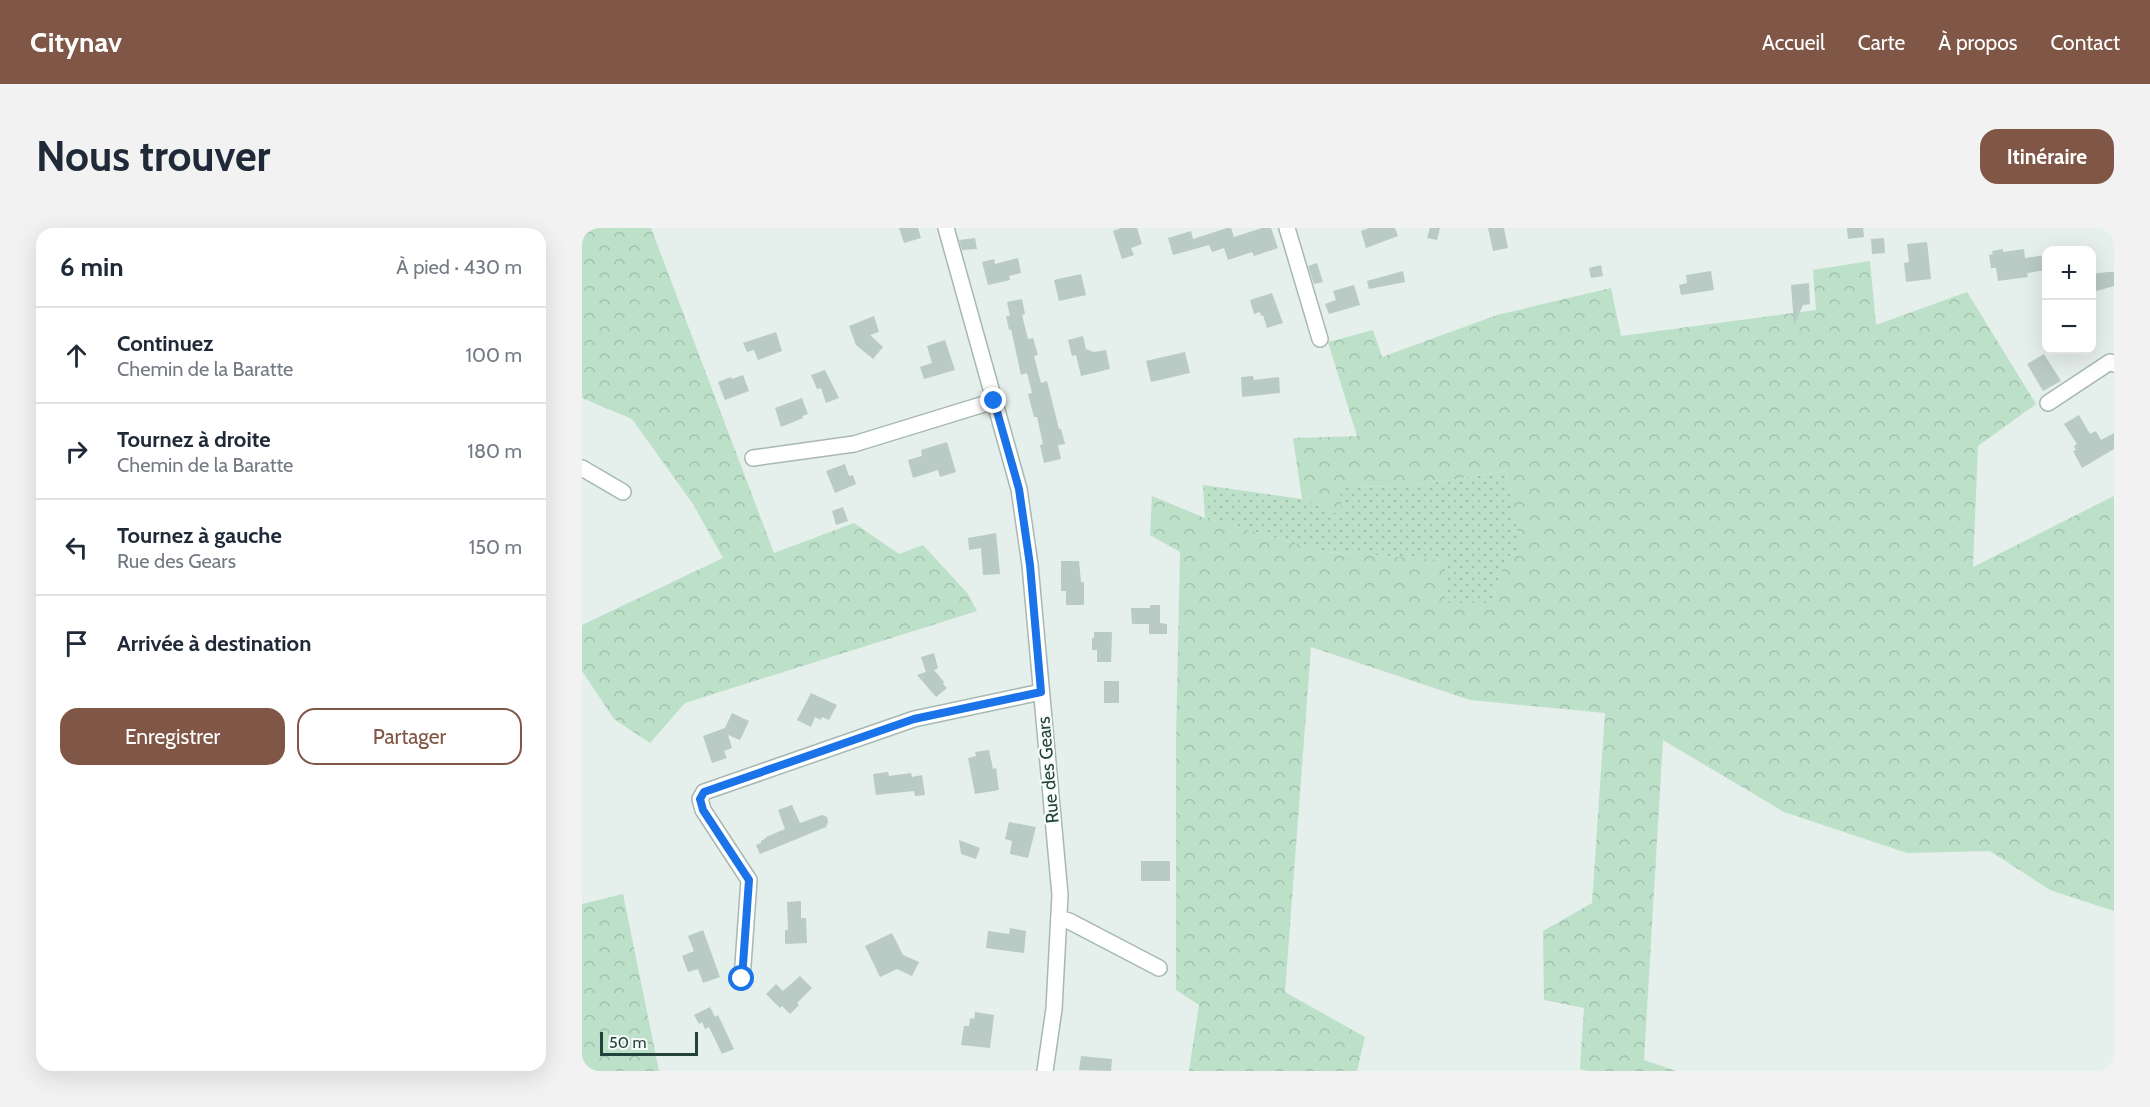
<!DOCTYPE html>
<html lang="fr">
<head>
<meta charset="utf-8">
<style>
  :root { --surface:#fff; --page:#f2f2f3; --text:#1f2937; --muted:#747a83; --line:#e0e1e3; --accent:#805647 }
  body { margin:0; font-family:Cabin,sans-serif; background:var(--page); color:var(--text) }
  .controls { position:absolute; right:18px; top:18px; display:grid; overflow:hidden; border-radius:12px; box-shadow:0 6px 24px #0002 }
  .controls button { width:54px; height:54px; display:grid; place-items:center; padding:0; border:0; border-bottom:2px solid var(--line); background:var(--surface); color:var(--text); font:30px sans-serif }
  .scale { position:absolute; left:18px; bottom:15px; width:98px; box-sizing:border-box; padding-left:6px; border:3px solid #23423c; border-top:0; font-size:16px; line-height:21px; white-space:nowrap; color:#23423c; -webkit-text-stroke:4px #f6fbf9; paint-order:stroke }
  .stop { position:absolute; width:18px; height:18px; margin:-14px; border:4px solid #1a73e8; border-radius:50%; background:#fff }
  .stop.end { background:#1a73e8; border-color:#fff; box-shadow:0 2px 6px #0008 }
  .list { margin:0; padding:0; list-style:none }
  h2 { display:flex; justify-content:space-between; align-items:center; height:78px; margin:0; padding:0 24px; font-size:26px }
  h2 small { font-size:20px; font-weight:400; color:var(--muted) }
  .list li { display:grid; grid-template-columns:39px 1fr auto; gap:18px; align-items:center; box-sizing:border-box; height:96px; padding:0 24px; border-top:2px solid var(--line) }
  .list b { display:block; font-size:22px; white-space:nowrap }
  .list p { margin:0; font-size:20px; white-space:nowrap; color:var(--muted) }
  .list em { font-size:20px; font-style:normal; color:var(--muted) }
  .actions { display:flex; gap:12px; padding:18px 24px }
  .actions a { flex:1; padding:14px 0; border:2px solid var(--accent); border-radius:18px; text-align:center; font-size:21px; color:var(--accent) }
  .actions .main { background:var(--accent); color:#fff }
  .icon { flex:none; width:33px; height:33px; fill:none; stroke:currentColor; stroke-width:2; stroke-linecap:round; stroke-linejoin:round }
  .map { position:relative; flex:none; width:1532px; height:843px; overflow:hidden; border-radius:18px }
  header { display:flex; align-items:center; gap:36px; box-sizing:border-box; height:84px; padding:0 30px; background:var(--accent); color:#fff }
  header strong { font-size:28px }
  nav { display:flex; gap:33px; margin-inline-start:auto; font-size:21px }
  .intro { display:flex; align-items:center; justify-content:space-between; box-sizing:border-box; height:144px; padding:0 36px }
  h1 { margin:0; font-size:42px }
  .button { padding:15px 27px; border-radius:18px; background:var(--accent); color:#fff; font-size:21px; font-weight:700 }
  main { display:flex; gap:36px; padding:0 36px }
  aside { flex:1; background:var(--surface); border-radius:18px; box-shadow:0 6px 24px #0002 }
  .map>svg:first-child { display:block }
  .grass { fill:url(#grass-dots) }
  .forest { fill:url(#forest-crowns) }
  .building { fill:#bacac4 }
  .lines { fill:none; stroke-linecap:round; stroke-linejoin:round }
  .minor-casing { stroke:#a7b8b3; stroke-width:18 }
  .minor { stroke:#fff; stroke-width:15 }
  .route { stroke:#1a73e8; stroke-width:8 }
  .labels { text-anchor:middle; stroke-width:4.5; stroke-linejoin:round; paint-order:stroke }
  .street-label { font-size:18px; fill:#23423c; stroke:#f6fbf9 }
</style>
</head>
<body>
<header>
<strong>Citynav</strong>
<nav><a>Accueil</a><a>Carte</a><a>À propos</a><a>Contact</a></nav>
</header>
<div class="intro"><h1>Nous trouver</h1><a class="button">Itinéraire</a></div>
<main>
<aside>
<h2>6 min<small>À pied · 430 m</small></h2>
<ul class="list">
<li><svg class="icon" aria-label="ahead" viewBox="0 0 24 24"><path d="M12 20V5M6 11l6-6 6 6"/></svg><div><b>Continuez</b><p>Chemin de la Baratte</p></div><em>100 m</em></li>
<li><svg class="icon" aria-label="right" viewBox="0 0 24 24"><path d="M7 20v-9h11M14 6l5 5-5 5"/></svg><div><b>Tournez à droite</b><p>Chemin de la Baratte</p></div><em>180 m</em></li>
<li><svg class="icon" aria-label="left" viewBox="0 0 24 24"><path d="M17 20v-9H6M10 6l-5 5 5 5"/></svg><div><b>Tournez à gauche</b><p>Rue des Gears</p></div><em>150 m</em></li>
<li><svg class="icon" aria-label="arrive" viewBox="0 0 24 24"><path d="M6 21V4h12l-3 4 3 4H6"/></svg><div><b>Arrivée à destination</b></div></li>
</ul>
<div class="actions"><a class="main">Enregistrer</a><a>Partager</a></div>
</aside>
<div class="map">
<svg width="1532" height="843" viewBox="0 0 1532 843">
  <defs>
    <pattern id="grass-dots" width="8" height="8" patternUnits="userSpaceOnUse" patternTransform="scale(1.5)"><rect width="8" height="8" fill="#bde0c9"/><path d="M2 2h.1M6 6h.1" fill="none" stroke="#a2c1ae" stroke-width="1.8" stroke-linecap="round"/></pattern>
    <pattern id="forest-crowns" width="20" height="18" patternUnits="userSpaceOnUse" patternTransform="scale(1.5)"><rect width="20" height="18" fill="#bde0c9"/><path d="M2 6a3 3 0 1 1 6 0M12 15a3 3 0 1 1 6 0" fill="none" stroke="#a2c1ae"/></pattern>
  </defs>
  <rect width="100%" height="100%" fill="#e5efeb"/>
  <!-- grass -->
  <path class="grass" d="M924,243L940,323L924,330L910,375L863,376V332L744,324L623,290L621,257L720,271L759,287L757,258L824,259Z"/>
  <!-- forest -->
  <g class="forest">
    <path d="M0,0H69L192,325L272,295L317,326L341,317L386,366L395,383L103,475L68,515L32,491L0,443V397L141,330L111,276L50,191L0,170Z"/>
    <path d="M1288,33L1294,97L1385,64L1454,176L1396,218L1391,339L1532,268V683L1468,662L1408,623L1325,625L1202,584L1081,512L1062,832L1094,843H1006L998,841L1002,780L962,772L961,703L1010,675L1023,485L888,472L729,419L703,764L783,809L775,843H607L617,777L594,762V512L598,324L568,307L570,268L623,290L744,324L863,332V375H910L924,330L939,323L924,243L824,259L758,258L760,288L720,271L711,210L775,208L746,114L791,102L800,129L915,87L1029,60L1039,108L1234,82L1231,42Z"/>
    <path d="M41,666L77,843H0V676Z"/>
  </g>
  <!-- building -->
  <g class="building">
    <path d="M317,0H336L339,10L322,15Z"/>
    <path d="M539,0H555L560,16L549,20L552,27L540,31L531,3Z"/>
    <path d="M645,0H649L652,9L680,0H689L696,20L672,28L670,24L646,32L642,20L630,24L627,17L591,27L586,10L609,3L611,11Z"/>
    <path d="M787,0H813L816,8L784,20L779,3Z"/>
    <path d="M848,0H858L855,12L845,10Z"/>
    <path d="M906,0H922L926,20L911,23Z"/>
    <path d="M1265,0H1281L1282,9L1266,11Z"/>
    <path d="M393,10L395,21L380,22L377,12Z"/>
    <path d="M1302,10L1303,25L1290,26L1289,11Z"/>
    <path d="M1345,14L1349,51L1324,54L1322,35L1327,34L1325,16Z"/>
    <path d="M1421,21V24L1442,21L1443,30L1464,27V42L1445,45L1446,49L1416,53L1414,40H1409L1407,27L1411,26L1410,23Z"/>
    <path d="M436,30L439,45L427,48L428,52L406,57L400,34L412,31L413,36Z"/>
    <path d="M735,35L741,54L732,56L726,38Z"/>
    <path d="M1019,37L1021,48L1009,50L1007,40Z"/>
    <path d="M821,43L823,54L787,61L785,53Z"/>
    <path d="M1129,43L1132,62L1099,67L1097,57L1105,55L1104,47Z"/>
    <path d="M1526,44H1532V58L1511,64L1509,46Z"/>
    <path d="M499,46L504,67L477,73L472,52Z"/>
    <path d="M1227,55L1228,76L1221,77L1212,97L1209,57Z"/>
    <path d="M772,57L778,77L747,86L743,76L754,72L751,63Z"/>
    <path d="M690,65L701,95L685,100L681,87L679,88L678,84L672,86L668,72Z"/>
    <path d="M440,71L443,86L440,87L446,111L451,110L456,127L452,128L459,155L465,153L477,201H479L483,216L476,217L479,231L462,235L458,217L461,216L455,189H452L446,166L450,165L445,145L439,147L429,101L427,102L424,88H428L425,74Z"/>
    <path d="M292,88L297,104L288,107L301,119L291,131L274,117L267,98Z"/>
    <path d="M194,104L200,123L176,132L172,122L165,124L161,115Z"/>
    <path d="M501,108L504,121L512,124L524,122L528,141L499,148L494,127L490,128L486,112Z"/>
    <path d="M363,112L373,142L342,151L338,139L350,135L345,118Z"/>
    <path d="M603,124L608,145L569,154L564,133Z"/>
    <path d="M1462,126L1479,153L1461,163L1445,136Z"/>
    <path d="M243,142L257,170L244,175L239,160L235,161L229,147Z"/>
    <path d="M161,147L167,163L143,172L136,154L149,149L150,151Z"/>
    <path d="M671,148L672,152L697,149L698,165L660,169L659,149Z"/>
    <path d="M220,170L226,186L220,188L221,190L199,199L193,180Z"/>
    <path d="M1497,187L1508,206L1514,203L1519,212L1532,205V221L1500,240L1491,223L1494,222L1492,218L1495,216L1482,196Z"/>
    <path d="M365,214L374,244L358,249L356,242L331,250L326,232L340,228L339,222Z"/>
    <path d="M263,236L267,248L271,247L274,256L253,265L244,243Z"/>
    <path d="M261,279L266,293L254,297L250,283Z"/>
    <path d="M414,305L418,346L401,347L399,320L387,322L386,310Z"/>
    <path d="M479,333H497L499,354H502V377H484V363H479Z"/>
    <path d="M568,377H578V395L585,396V406H567V396H550L549,380H568Z"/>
    <path d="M512,404H530L529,434H515V422H510V410H512Z"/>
    <path d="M352,425L356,440L352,442L362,454L361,456L365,460L354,469L335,447L344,444L339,429Z"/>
    <rect x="522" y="453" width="15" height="22"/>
    <path d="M229,465L255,477L247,492L240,489L239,492L233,489L229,499L215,492Z"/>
    <path d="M150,485L167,493L158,512L146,507L150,520L142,523L145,530L130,535L121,508L143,500Z"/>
    <path d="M407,522L411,541L414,540L417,562L393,566L386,530L394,528L393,524Z"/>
    <path d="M306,544L307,548L329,545L330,549L340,547L343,567L333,568L332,563L294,567L291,546Z"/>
    <path d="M210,577L218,595L240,587L245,589L246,594L244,599L178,626L174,617L179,615V613L184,610V609L203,601L196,582Z"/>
    <path d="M427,594L454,599L446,630L428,626L430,613L423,611Z"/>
    <path d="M377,612L398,620L394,631L379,626Z"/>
    <rect x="559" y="633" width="29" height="20"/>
    <path d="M219,673V690H224L225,715L203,716V702H206L205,674Z"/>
    <path d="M428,700L444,703L442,725L404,720L406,703L427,706Z"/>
    <path d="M121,702L138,749L121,755L116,741L106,744L100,728L112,723L106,708Z"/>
    <path d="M310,705L321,727L337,734L330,748L315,741L298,749L283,718Z"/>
    <path d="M218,748L230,760L215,775L217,777L208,786L200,778L198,780L184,766L194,756L201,763Z"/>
    <path d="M128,779L133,789L136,787L152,821L140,826L127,799L123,801L120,794L117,796L112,787Z"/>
    <path d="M393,784L412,787L408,820L379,817L382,798H387L388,790L392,791Z"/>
    <path d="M499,828L530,831L529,843L497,842Z"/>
  </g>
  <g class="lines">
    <defs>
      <g id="minor">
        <path d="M364,0L437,261L448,337L478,667L472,781L463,843"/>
        <path d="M705,0L738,111"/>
        <path d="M1466,175L1528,134L1532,136"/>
        <path d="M171,230L272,216L412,173"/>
        <path d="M0,240L41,264"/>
        <path d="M477,690L487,693L577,740"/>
        <path d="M160,751L167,652L121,582L118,571L122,564L332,491L459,464"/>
      </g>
    </defs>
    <!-- minor casing -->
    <use href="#minor" class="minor-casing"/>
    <!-- minor -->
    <use href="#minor" class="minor"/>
  </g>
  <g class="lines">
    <!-- route -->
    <path class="route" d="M160,751L167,652L121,582L118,571L122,564L332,491L459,464L448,337L437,261L412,173"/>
  </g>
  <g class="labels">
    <!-- street labels -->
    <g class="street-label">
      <text transform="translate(466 542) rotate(-95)" y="6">Rue des Gears</text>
    </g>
  </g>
</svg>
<div class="controls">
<button>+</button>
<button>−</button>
</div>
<div class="scale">50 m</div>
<div class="stop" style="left:160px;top:751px"></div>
<div class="stop end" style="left:412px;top:173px"></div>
</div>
</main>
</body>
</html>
